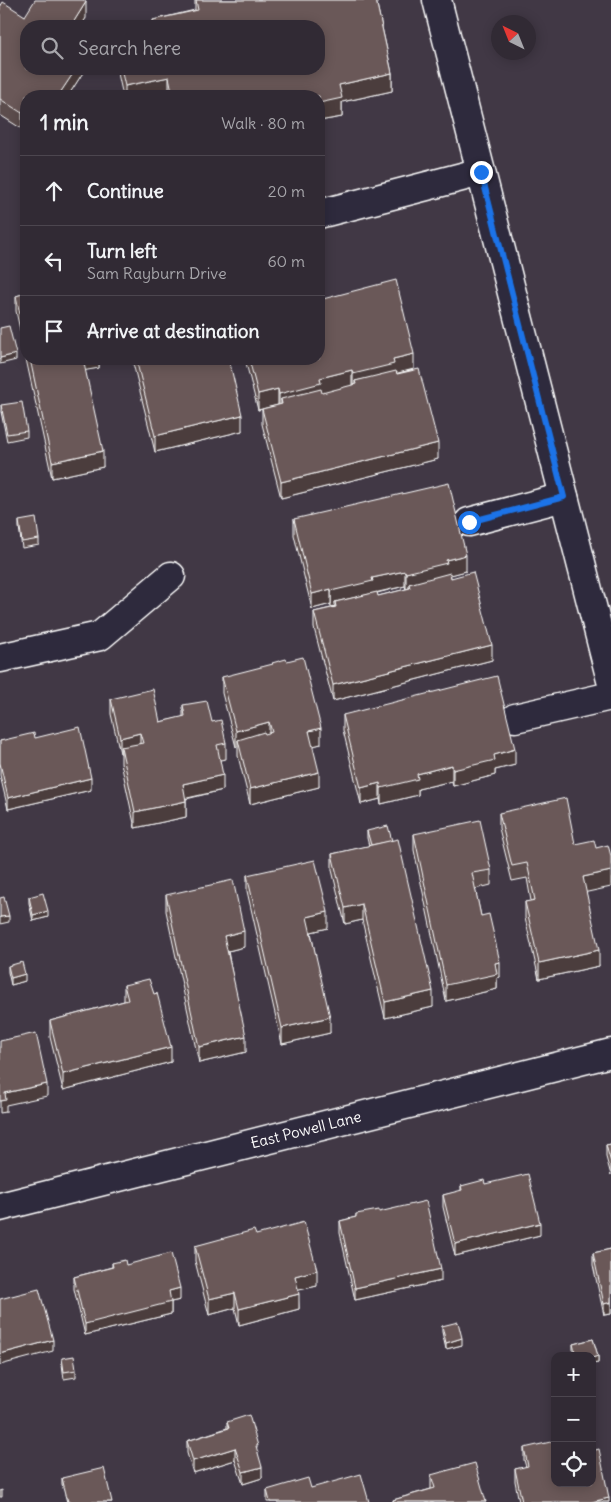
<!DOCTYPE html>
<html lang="en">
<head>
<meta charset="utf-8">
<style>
  :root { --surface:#312a34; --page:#39323c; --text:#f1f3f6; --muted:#a8a7ac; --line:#4c464f }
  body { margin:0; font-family:Delius,sans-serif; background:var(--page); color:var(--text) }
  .controls { position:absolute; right:15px; bottom:15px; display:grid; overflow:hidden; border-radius:10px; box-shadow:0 2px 12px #0003 }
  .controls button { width:45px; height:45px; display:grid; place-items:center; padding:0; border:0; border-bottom:1px solid var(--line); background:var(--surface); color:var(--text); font:25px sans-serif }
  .compass { position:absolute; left:491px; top:15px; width:45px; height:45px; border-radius:50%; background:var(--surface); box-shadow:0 2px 12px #0003; rotate:317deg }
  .stop { position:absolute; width:15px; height:15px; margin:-11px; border:4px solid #1a73e8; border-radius:50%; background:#fff }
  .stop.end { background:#1a73e8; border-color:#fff; box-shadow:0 1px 5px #0008 }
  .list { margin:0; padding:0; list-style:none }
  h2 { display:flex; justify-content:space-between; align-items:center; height:65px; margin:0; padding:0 20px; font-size:21px }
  h2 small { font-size:16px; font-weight:400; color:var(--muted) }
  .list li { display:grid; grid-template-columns:32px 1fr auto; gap:15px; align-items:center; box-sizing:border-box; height:70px; padding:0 20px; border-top:1px solid var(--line) }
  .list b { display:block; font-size:19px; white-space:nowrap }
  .list p { margin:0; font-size:16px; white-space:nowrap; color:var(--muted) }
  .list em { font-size:16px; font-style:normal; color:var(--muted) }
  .icon { flex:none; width:28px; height:28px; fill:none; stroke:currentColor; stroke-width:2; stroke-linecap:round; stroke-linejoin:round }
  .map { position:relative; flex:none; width:611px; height:1502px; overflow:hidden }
  .search { position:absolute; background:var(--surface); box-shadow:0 2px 12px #0003; left:20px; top:20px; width:305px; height:55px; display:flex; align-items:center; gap:12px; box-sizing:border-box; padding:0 18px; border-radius:20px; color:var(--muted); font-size:19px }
  .panel { position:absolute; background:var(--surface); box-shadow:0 2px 12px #0003; left:20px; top:90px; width:305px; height:275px; border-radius:20px }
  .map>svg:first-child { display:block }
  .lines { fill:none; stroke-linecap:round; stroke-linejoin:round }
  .minor-casing { stroke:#fff; stroke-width:31 }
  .minor { stroke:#2f2a3d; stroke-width:28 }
  .wall { fill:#5c4d4d; stroke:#fff; fill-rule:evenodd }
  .shaded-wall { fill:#4b3e3e; stroke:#fff }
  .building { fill:#6b5959; stroke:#fff }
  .route { stroke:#1a73e8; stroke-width:6 }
  .labels { text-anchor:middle; stroke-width:4; stroke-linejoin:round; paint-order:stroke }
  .street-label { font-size:15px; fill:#fff; stroke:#2f2a3d }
</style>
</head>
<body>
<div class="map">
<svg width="611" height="1502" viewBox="0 0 611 1502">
  <rect width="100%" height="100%" fill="#413845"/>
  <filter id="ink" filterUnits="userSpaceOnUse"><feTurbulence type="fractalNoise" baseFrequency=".02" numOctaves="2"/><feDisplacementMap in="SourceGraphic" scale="10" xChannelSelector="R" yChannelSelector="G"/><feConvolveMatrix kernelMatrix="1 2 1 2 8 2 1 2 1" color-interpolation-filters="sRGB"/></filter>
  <g filter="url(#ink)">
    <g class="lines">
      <defs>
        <g id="minor">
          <path d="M437,0L611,680"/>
          <path d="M319,214L481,172"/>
          <path d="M469,522L564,497"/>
          <path d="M0,658L100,636L171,576"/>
          <path d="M515,718L611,696"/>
          <path d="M0,1207L611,1053"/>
        </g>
      </defs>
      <!-- minor casing -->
      <use href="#minor" class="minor-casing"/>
      <!-- minor -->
      <use href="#minor" class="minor"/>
    </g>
    <!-- wall -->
    <g class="wall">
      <path d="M195,0H376L392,73V91L342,102V117L319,121V96H169V95L165,96H123L117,69H319V26H153V20L195,10Z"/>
      <path d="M0,7L25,16L86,18L81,26H26L84,69V71L68,96H26V121L22,129L0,115Z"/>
      <path d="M26,293V358L16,311V296Z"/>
      <path d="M26,359H99V368L85,370L103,467L52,478Z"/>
      <path d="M132,359H229L242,431L155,452Z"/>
      <path d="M245,359H319L414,369L397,374L438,459L281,498L262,424V409L258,410Z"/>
      <path d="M1,405L27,431V437L7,441L1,412Z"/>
      <path d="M294,519L466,571L450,575L492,660L333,701L314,628V612L335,607V606L331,607V604L312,609L294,535ZM405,586L406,589L378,596L377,593Z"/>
      <path d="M19,521L39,539V545L22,548L19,527Z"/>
      <path d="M222,677L321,744L312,746L319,787L250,804L238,756V746L236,747L222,693Z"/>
      <path d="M111,699L160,722L183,717V705L212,722L226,743V759L220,760L223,790L186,799V817L135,828L121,763V753H120L111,714Z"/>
      <path d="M343,715L515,765L495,770V775L453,786L452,781L418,789V795L381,804L380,799L361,804L343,730Z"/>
      <path d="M35,738L91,790L8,809L0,775V741Z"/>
      <path d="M499,813L586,892L599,966L539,979L525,918V902L531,901L527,878L512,881L499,828Z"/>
      <path d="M367,831L433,1007L385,1018L362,920L345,924L332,870V854L369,846L367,838Z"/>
      <path d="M414,834L491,870V885L475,889L481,916L500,977L497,978V989L446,1001L414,850Z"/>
      <path d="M247,875L328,928L311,932L330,1033L282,1044L247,891Z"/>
      <path d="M166,895L244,947L228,951L246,1052L199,1063L166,911Z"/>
      <path d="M29,897L48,917L33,921L29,903Z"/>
      <path d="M8,966L25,981L11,985L8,972Z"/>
      <path d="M124,985L154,994L171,1062L63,1090L50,1037V1021L124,1001Z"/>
      <path d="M611,1144V1175L606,1157V1145Z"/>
      <path d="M485,1184L540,1235L455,1256L443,1207V1195L461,1191V1186Z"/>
      <path d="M356,1214L441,1281L355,1300L340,1233V1221L356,1217Z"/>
      <path d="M256,1235L317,1286L298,1290L299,1309L239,1325L235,1308L209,1315L195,1261V1246Z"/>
      <path d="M611,1249V1314L604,1315L593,1265V1253Z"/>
      <path d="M112,1263L126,1265L180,1300L171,1302V1314L85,1335L74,1289V1277L112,1267Z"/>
      <path d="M442,1326L462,1345L446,1349L442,1332Z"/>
      <path d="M593,1339L598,1356V1363L592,1364V1356H575L573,1350V1344Z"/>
      <path d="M62,1358L76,1370V1377L64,1379L62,1364Z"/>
      <path d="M227,1422L258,1455L262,1478L243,1484L235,1460L193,1473L187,1453V1441L227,1428Z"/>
      <path d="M524,1448L555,1483L609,1502H519L515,1481V1469L526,1467L524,1460Z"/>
      <path d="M431,1475L486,1502H393V1500L431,1489Z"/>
      <path d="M62,1478L112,1502H67L62,1484Z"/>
      <path d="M311,1488L369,1502H267V1490Z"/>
    </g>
    <!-- shaded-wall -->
    <g class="shaded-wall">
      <path d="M86,2V18L81,26H71Z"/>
      <path d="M76,69H84V71L68,96H58Z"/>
      <path d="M392,73V91L342,102V117L319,121V103L339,85Z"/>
      <path d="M169,77V95L165,96H125V86Z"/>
      <path d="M26,106V121L22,129V113Z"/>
      <path d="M16,354V360L0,364V358Z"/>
      <path d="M414,354V369L394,374L355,381V389L353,390V374L393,359Z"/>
      <path d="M82,359H99V368L82,371Z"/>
      <path d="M352,370V386L282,404L281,399V409L279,410V394L320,378Z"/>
      <path d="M278,389V405L258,410V394Z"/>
      <path d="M242,415V431L155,452V436Z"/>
      <path d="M438,443V459L281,498V482Z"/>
      <path d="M103,451V467L52,478V462Z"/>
      <path d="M466,555V571L447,576L409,584V588L406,589V573L446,560Z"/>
      <path d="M405,571V586L335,602V606L331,607V591L372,578Z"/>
      <path d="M331,589V604L312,609V594Z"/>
      <path d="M492,645V660L333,701V685Z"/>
      <path d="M269,722V738L238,740V746L236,747V731Z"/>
      <path d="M321,728V744L309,747V731Z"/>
      <path d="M140,733V748L121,747V753H120V738Z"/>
      <path d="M515,749V765L495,770V775L453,786V770L494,755Z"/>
      <path d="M452,765V781L418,789V795L381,804V788L417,774Z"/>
      <path d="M319,772V787L250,804V789Z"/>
      <path d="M223,775V790L183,799V784Z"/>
      <path d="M91,778V790L8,809V798Z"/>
      <path d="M380,783V799L361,804V788Z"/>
      <path d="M186,801V817L135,828V812Z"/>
      <path d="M611,871V887L583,893V877Z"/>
      <path d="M362,904V920L345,924V908Z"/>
      <path d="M48,911V917L33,921V915Z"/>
      <path d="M328,912V928L307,933V917Z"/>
      <path d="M9,916V922L0,924V917Z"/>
      <path d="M244,931V947L224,952V936Z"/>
      <path d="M599,950V966L539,979V963Z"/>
      <path d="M500,962V977L497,978V989L446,1001V985L495,963Z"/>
      <path d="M25,974V981L11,985V978Z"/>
      <path d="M433,991V1007L385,1018V1002Z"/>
      <path d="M330,1017V1033L282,1044V1028Z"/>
      <path d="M246,1036V1052L199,1063V1047Z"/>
      <path d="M171,1047V1062L63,1090V1074Z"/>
      <path d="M47,1084V1096L6,1105V1112L0,1113V1101L5,1093Z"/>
      <path d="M540,1223V1235L455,1256V1244Z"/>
      <path d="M441,1269V1281L355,1300V1288Z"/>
      <path d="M317,1270V1286L295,1291V1276Z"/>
      <path d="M180,1288V1300L171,1302V1314L85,1335V1324L169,1291Z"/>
      <path d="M235,1293V1308L209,1315V1299Z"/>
      <path d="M299,1294V1309L239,1325V1309Z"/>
      <path d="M611,1302V1314L604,1315V1304Z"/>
      <path d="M462,1338V1345L446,1349V1343Z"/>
      <path d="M53,1340V1351L0,1365V1354Z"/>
      <path d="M598,1356V1363L592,1364V1358Z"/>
      <path d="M235,1448V1460L193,1473V1461Z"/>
      <path d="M262,1467V1478L243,1484V1472Z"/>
      <path d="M2,1490V1497H0V1491Z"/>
      <path d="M609,1498V1502H591Z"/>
    </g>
    <!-- building -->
    <g class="building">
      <path d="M35,0H83L86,2L71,26H26V69H76L58,96H37L34,94L32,96H26V106L22,113L0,99V7L3,2L25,16Z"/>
      <path d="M196,0H376L392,73L339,85L342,98L319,103V96H308V94L298,96H173L169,77L125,86L121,69H319V26H154L153,20L198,10Z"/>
      <path d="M396,280L414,354L393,359L394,364L353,374L352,370L320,378L321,383L279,394L278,389L258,394L249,359H319V300Z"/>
      <path d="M26,293V342L16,296Z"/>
      <path d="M9,326L16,354L0,358V328Z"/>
      <path d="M30,359H83L103,451L52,462Z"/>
      <path d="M136,359H229L242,415L155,436Z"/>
      <path d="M419,369L438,443L281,482L262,409L282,404L281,399L321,389L322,393L356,384L355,381L396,371L397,374Z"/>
      <path d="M22,402L27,431L7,434L1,405Z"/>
      <path d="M449,483L466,555L446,560L447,563L406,573L405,571L372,578L373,581L331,591V589L312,594L294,519Z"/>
      <path d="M36,518L39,539L22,542L19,521Z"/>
      <path d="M473,572L492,645L333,685L314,612L336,607L335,602L377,592L378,596L410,588L409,584L450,573L451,578Z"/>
      <path d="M303,657L321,728L309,731L319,772L250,789L238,740L264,732L265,734L272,732L269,722L236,731L222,677L273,664L272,663L286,659L287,661Z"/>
      <path d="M497,676L515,749L494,755L495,760L453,770L452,765L417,774L418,779L381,788L380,783L361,788L343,715Z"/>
      <path d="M153,689L160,722L185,716L183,705L207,701L212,722L221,720L226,743L217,745L223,775L183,784L186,801L135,812L121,747L143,743L140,733L120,738L111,699Z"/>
      <path d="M80,727L91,778L8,798L0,763V741L34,733L35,738Z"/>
      <path d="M566,798L575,844L594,840L596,848L608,845L611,856V871L583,877L599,950L539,963L525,902L535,900L527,863L512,866L499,813Z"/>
      <path d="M480,820L491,870L472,873L481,916L489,914L500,962L495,963L497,974L446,985L414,834Z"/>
      <path d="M388,826L392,841L371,845L367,831Z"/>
      <path d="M398,839L433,991L385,1002L362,904L345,908L332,854Z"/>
      <path d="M315,860L328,912L307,917L330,1017L282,1028L247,875Z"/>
      <path d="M233,880L244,931L224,936L246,1036L199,1047L166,895Z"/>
      <path d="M43,893L48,911L33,915L29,897Z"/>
      <path d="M4,897L9,916L0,917V898Z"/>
      <path d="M22,962L25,974L11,978L8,966Z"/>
      <path d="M149,979L154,994L157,993L171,1047L63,1074L50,1021L128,1000L124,985Z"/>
      <path d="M36,1033L47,1084L5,1093L6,1100L0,1101V1041Z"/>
      <path d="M611,1144V1163L606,1145Z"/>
      <path d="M528,1174L540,1223L455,1244L443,1195L462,1190L461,1186L484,1180L485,1184Z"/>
      <path d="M426,1201L441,1269L355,1288L340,1221L356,1217V1214L379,1210V1212Z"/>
      <path d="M304,1222L317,1270L295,1276L299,1294L239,1309L235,1293L209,1299L195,1246L254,1230L256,1235Z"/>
      <path d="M611,1249V1302L604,1304L593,1253Z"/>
      <path d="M171,1253L180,1288L169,1291L171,1302L85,1324L74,1277L113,1267L112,1263L125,1260L126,1265Z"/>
      <path d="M39,1289L53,1340L0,1354V1299Z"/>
      <path d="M458,1322L462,1338L446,1343L442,1326Z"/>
      <path d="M593,1339L598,1356L592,1358V1356H576L573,1344Z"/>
      <path d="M74,1356L76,1370L64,1372L62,1358Z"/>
      <path d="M249,1415L258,1446H256L262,1467L243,1472L235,1448L193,1461L187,1441L229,1428L227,1422Z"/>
      <path d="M555,1441V1483H592V1451L599,1449L609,1498L591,1502H522L515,1469L528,1466L524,1448Z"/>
      <path d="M475,1463L486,1502H394L393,1500L435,1488L431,1475Z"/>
      <path d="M104,1468L112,1502H68L62,1478Z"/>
      <path d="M361,1474L369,1502H270L267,1490L308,1478L311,1488Z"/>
    </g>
  </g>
  <g class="lines" filter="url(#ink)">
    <!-- route -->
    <path class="route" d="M469,522L564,497L481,172"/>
  </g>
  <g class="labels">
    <!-- street labels -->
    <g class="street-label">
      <text transform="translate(306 1130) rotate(-14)" y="5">East Powell Lane</text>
    </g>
  </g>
</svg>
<div class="controls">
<button>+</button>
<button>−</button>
<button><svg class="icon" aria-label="locate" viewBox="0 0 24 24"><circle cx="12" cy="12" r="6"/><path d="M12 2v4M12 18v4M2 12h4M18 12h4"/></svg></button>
</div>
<svg class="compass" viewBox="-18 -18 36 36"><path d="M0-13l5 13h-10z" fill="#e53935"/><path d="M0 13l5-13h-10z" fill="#a8a7ac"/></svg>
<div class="stop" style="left:469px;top:522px"></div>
<div class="stop end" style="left:481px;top:172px"></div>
<div class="search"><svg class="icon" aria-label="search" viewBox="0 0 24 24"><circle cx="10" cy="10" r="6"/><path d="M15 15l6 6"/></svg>Search here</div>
<section class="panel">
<h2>1 min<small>Walk · 80 m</small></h2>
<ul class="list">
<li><svg class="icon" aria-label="ahead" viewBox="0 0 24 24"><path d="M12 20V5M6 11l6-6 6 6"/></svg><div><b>Continue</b></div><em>20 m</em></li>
<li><svg class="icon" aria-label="left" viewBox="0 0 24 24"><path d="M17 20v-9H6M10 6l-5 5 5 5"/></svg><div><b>Turn left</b><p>Sam Rayburn Drive</p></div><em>60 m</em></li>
<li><svg class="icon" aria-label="arrive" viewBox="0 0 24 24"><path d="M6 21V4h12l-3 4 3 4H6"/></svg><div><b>Arrive at destination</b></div></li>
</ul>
</section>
</div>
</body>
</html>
